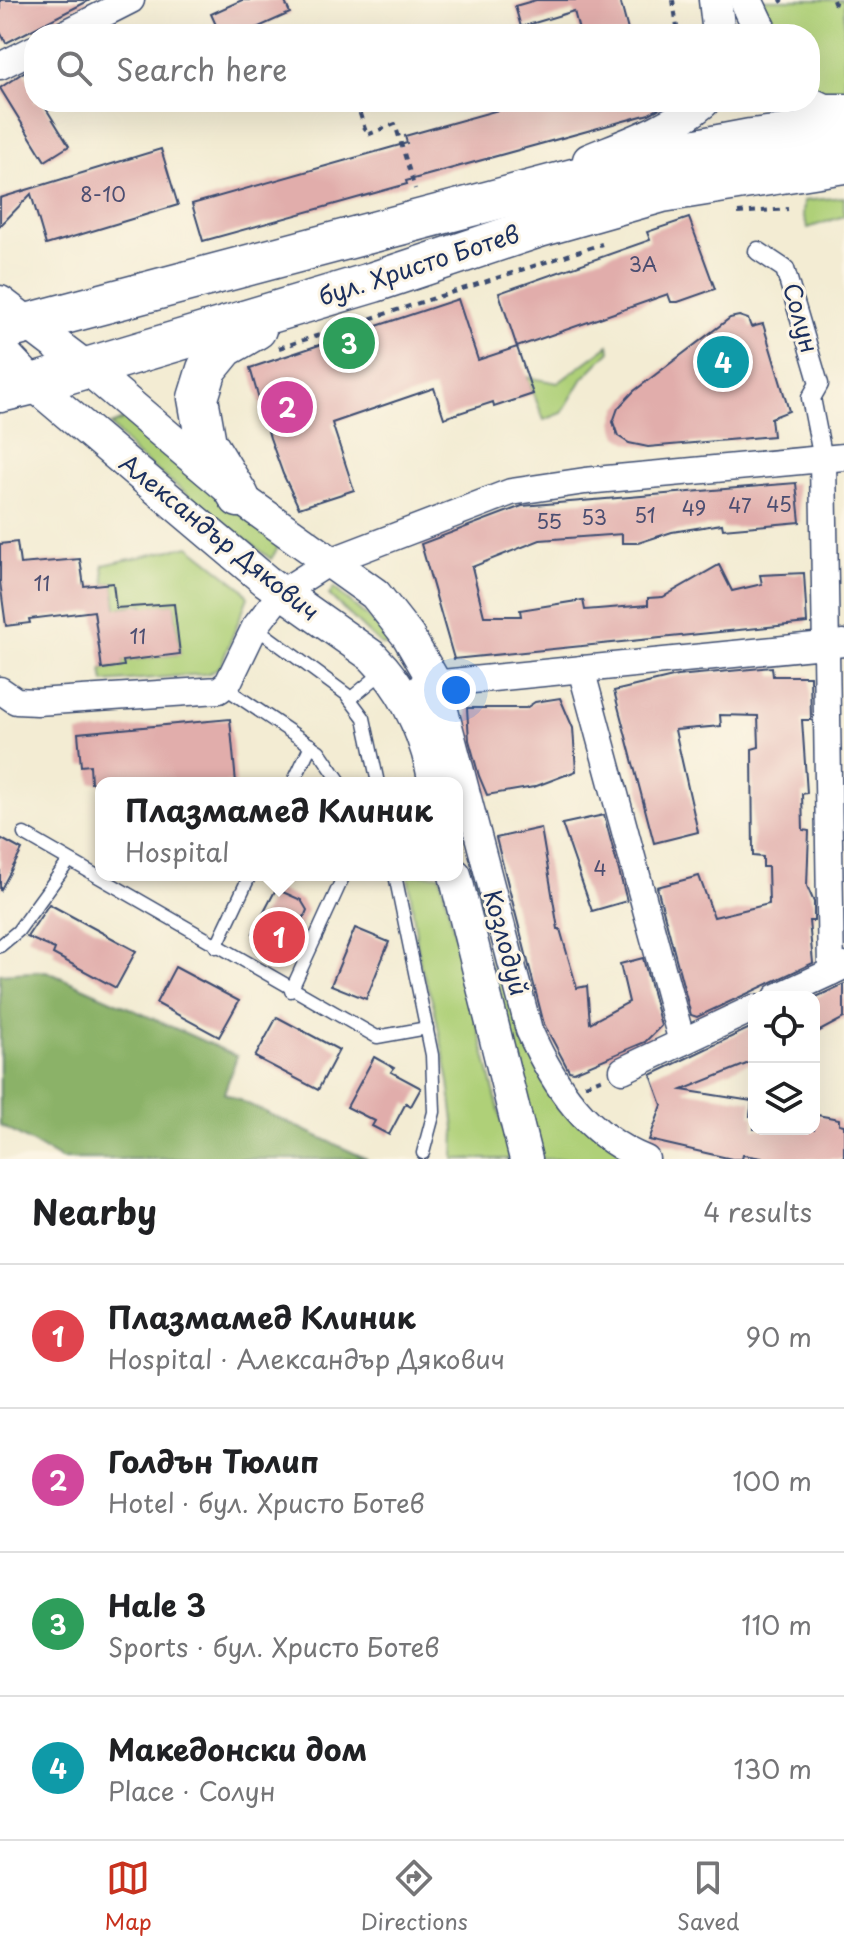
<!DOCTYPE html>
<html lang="en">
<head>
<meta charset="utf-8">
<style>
  :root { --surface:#fff; --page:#f2f2f2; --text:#202124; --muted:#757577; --line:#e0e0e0; --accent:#c8321e }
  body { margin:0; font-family:"Playpen Sans",sans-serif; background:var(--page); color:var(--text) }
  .controls { position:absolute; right:24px; bottom:24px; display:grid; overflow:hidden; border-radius:16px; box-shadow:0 8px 32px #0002 }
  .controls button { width:72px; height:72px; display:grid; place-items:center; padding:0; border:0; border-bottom:2px solid var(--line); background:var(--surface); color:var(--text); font:40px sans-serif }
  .you { position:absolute; left:456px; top:690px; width:28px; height:28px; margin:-20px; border:6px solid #fff; border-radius:50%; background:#1a73e8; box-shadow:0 0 0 12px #1a73e833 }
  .badge { display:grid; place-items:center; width:52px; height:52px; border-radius:50%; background:var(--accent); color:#fff; font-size:26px; font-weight:700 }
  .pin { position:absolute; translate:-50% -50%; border:4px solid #fff; box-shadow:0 2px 8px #0006 }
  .popup { position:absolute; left:95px; top:777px; width:368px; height:104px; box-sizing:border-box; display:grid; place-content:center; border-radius:16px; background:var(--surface); filter:drop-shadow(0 2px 6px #0005); font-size:26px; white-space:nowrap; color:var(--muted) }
  .popup b { font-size:30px; color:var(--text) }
  .popup::after { content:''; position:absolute; left:50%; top:100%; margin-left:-16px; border:16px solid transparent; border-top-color:var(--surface) }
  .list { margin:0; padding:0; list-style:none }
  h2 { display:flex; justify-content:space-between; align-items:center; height:104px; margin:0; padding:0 32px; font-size:34px }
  h2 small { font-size:26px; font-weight:400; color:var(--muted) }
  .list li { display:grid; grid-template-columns:52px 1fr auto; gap:24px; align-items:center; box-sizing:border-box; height:144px; padding:0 32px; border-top:2px solid var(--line) }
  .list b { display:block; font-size:30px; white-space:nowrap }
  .list p { margin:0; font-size:26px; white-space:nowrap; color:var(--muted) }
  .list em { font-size:26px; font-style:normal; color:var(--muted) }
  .icon { flex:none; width:44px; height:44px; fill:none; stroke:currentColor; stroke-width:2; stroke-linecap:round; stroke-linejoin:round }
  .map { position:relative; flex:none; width:844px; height:1159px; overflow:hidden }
  .search { position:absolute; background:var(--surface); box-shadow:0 8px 32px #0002; left:24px; right:24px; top:24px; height:88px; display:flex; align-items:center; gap:20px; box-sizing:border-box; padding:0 28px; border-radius:32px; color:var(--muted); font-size:30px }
  .sheet { height:680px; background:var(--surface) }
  nav { display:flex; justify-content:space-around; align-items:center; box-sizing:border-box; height:112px; border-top:2px solid var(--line); background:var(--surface); font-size:22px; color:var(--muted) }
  nav a { display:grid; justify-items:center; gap:4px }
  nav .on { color:var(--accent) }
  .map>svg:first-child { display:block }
  .green { fill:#afd078; stroke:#65806b; stroke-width:2 }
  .forest { fill:#8bb268; stroke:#537063; stroke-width:2 }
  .building { fill:#e1adab }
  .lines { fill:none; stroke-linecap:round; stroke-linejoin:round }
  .service-casing { stroke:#3b4b70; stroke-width:15 }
  .pedestrian-casing { stroke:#3b4b70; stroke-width:21 }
  .minor-casing { stroke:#3b4b70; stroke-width:29 }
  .tertiary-casing { stroke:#3b4b70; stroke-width:35 }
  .primary-casing { stroke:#3b4b70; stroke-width:43 }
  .path { stroke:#3b4b70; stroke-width:4; stroke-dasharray:6 6; stroke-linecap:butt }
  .service { stroke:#fff; stroke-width:12 }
  .pedestrian { stroke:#fff; stroke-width:18 }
  .minor { stroke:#fff; stroke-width:26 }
  .tertiary { stroke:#fff; stroke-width:32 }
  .primary { stroke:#fff; stroke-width:40 }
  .labels { text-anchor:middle; stroke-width:6; stroke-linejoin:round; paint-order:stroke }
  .number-label { font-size:20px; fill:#4c4e71 }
  .street-label { font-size:24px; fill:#1b2f5e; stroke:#fcf5e5 }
</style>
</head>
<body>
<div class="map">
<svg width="844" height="1159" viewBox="0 0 844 1159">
  <rect width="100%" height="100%" fill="#fcf5e5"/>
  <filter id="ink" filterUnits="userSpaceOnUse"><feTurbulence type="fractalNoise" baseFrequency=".0125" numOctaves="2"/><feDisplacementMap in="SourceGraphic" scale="16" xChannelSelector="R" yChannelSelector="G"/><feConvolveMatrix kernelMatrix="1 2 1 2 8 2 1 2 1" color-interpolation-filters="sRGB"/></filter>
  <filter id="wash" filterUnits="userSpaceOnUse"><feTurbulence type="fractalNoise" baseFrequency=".006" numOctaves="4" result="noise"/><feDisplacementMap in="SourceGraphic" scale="32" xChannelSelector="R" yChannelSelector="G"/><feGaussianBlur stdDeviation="1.8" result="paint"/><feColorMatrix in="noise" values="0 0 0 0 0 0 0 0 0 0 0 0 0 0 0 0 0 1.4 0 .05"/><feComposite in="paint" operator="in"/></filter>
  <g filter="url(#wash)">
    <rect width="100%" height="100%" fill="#f3ecd3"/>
    <!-- green -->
    <g class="green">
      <path d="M758,0H844V97L810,92V34H774Z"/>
      <path d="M844,197V216L808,228L803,214L804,201Z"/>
      <path d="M609,345L610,351L583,378L562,413L544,420L527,377L558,383Z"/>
      <path d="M125,419L279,546L271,559L134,453L111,425Z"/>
      <path d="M189,546L242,588L248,597L221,665L212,672L205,674L104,682L102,669L123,666V661L180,654L174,604L147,607L144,610L143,604L121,607L122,619H118L113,583L105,584L103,565Z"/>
      <path d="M334,588L389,636L390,645H381L329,595Z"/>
      <path d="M470,856L529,1030L627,1159H527L517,1094Z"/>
      <path d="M408,875H440L511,1159H454L455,1129L449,1082L434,1006L420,964Z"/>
    </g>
    <!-- forest -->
    <path class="forest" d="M46,971L237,1056L224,1093L367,1159H61L0,1125V974Z"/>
    <g id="blocks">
      <!-- building -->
      <g class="building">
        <path d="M0,0H90L6,43L0,32Z"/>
        <path d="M242,0H284L290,13L243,34H220L211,14Z"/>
        <path d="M536,0H620L629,34H580L574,11L521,27L515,6Z"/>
        <path d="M24,72L34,89V102H42L69,146L45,161L0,88Z"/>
        <path d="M527,102H671L649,114L406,181L407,184L203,241L192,204L407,143L405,136Z"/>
        <path d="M161,149L178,205L46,245L31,194L0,226V198Z"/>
        <path d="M689,218L715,289L678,302H671L668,294L517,347L499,293L650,240L647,232Z"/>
        <path d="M458,299L478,360L517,347L533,394L494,407L493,402L444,418L434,388L332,423L354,490L299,508L283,474L270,438L250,368Z"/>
        <path d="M739,316L748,319L751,327L763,324L789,411L771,418L773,436L648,447L629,443L618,436L613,422L618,408L634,391L730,318Z"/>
        <path d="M796,483L800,522L723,529L722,524L672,532L638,543H622V534L540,540L472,567L484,616H521L520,610L583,600L585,610L648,605V598L663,597L719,565L732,591L762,584L760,575L804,573L807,623L454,659L421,544L522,506Z"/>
        <path d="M17,542L20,564L80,559L84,586L113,583L116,608L174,604L180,654L123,661L124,666L102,669L94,611L29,619L30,623L6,626L0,582V544Z"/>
        <path d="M772,667L773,676H810L811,720H802L807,793L802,794L803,830L809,831L807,886L814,902V921H809L813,963L697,1017L691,1015L657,887L699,876L714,917L769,904L768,867H763V857L753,856L752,749L759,747L758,716L720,715L721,726L675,730L698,832L654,843L614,691L677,676Z"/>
        <path d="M560,698L573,728L576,771L534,787L487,795L479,776L469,740L467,708H526L535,702Z"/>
        <path d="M230,719L236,783H91L90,765L81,766L78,733Z"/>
        <path d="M604,815L627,901L592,911L562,824Z"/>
        <path d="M541,828L558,929H560L577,988L587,986L590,1023L629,1002L620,964L643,958L661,1026L645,1042L574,1072L569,1071L544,1024L496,838Z"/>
        <path d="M0,838L22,850L0,891Z"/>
        <path d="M276,889L301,900L307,910L287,958L258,944L261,937L253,933Z"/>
        <path d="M49,904L136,951L116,988L53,954L55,949L27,937Z"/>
        <path d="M355,928L389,942L366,999L331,985Z"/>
        <path d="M175,967L239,1001L219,1037L156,1003Z"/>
        <path d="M844,984V1018L814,1034V998Z"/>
        <path d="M277,1017L339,1050L318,1090L255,1057Z"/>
        <path d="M754,1026V1061L682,1090L752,1101L750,1116H754V1129H814L817,1115L839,1119V1124L844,1125V1159H768L743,1155L742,1159H732L649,1140L662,1105L651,1075Z"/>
        <path d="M374,1057L394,1068L391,1072L421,1088L411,1106L406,1103L389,1135L372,1126L375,1121L347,1107Z"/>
      </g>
    </g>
  </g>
  <g filter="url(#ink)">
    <use href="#blocks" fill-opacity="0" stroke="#3b4b70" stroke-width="2"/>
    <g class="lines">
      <defs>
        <g id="service">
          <path d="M255,627L346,694L364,718L378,783"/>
          <path d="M224,687L319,751L341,783"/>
          <path d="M350,699L384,671"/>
          <path d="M293,783L311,745"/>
          <path d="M24,834L377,1037L427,1028"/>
          <path d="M395,875L432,1055L434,1112L423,1153"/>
          <path d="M0,946L18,931L69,861"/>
          <path d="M216,947L250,875"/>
          <path d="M291,991L344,875"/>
        </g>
        <path id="pedestrian" d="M758,251L785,269L819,384L811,398L823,459"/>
        <g id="minor">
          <path d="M64,34L131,0"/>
          <path d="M0,66L34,49"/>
          <path d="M823,459L831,972"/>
          <path d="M581,669L682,1042"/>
          <path d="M435,683L443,703L529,1030C554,1086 587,1136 646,1159"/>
          <path d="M422,685L844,643"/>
          <path d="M0,690L16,701L37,702L219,690L228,683L255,627L282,592L331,561L511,492L585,481L844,457"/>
          <path d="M777,997L844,966"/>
          <path d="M623,1070L754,1008"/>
        </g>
        <g id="tertiary">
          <path d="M715,0L719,34"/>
          <path d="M746,0L762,34"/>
          <path d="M807,102L824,110H844"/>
          <path d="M589,160C628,144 670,130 703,102"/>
          <path d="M0,302L87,368L239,497L375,594L408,636L435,683L424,737"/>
          <path d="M0,349L33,384L266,581L372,656C407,691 426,735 435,783"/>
          <path d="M455,875L526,1159"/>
        </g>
        <g id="primary">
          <path d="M0,331L660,156L751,139L844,128"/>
          <path d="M0,392L33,384L374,282L539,227L662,192L844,163"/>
          <path d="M239,497L206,443L198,398L207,369L225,347L256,329"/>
        </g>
      </defs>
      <!-- service casing -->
      <use href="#service" class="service-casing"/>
      <!-- pedestrian casing -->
      <use href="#pedestrian" class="pedestrian-casing"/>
      <!-- minor casing -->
      <use href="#minor" class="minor-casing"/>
      <!-- tertiary casing -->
      <use href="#tertiary" class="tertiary-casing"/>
      <!-- primary casing -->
      <use href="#primary" class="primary-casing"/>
      <!-- path -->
      <g class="path">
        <path d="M673,0L678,34"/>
        <path d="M833,0L834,3L844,6"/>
        <path d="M780,2L783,0"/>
        <path d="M356,102L367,135L395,124L415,189"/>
        <path d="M738,213L788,209"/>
        <path d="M279,348L602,244"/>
        <path d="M585,1085L603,1078"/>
      </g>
      <!-- service -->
      <use href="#service" class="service"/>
      <!-- pedestrian -->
      <use href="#pedestrian" class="pedestrian"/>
      <!-- minor -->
      <use href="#minor" class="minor"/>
      <!-- tertiary -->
      <use href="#tertiary" class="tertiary"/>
      <!-- primary -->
      <use href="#primary" class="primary"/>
    </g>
  </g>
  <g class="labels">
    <!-- number labels -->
    <g class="number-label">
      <text x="103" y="202">8-10</text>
      <text x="643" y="272">3А</text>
      <text x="779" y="512">45</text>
      <text x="740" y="513">47</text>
      <text x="694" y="516">49</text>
      <text x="645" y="523">51</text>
      <text x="594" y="525">53</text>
      <text x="549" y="529">55</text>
      <text x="42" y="591">11</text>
      <text x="138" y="644">11</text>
      <text x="600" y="876">4</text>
    </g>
    <!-- street labels -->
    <g class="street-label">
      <text transform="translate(419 266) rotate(-18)" y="8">бул. Христо Ботев</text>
      <text transform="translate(800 318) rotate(74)" y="8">Солун</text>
      <text transform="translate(219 538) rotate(39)" y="8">Александър Дякович</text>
      <text transform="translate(505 943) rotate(75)" y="8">Козлодуй</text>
    </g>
  </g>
</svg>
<div class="controls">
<button><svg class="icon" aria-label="locate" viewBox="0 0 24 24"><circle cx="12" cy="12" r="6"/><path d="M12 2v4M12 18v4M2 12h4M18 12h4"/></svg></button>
<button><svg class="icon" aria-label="layers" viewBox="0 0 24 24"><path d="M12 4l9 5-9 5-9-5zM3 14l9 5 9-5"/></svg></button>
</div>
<div class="you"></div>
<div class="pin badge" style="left:279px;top:937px;background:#e0444e">1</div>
<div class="popup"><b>Плазмамед Клиник</b>Hospital</div>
<div class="pin badge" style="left:287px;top:407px;background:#d1479c">2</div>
<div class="pin badge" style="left:349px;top:343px;background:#2e9e5b">3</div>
<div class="pin badge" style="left:723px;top:362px;background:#0f9aa8">4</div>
<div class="search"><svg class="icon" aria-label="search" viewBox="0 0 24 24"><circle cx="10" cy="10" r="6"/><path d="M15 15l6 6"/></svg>Search here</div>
</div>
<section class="sheet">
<h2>Nearby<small>4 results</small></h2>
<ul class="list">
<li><span class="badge" style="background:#e0444e">1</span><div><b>Плазмамед Клиник</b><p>Hospital · Александър Дякович</p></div><em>90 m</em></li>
<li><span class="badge" style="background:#d1479c">2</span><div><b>Голдън Тюлип</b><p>Hotel · бул. Христо Ботев</p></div><em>100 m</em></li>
<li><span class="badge" style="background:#2e9e5b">3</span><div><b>Hale 3</b><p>Sports · бул. Христо Ботев</p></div><em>110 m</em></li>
<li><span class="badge" style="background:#0f9aa8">4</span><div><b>Македонски дом</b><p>Place · Солун</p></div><em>130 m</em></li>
</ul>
</section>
<nav>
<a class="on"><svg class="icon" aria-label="map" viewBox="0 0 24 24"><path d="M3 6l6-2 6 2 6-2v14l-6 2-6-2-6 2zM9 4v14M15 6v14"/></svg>Map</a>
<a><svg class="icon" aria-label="directions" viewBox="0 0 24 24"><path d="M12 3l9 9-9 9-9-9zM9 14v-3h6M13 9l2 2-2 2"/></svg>Directions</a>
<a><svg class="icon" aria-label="saved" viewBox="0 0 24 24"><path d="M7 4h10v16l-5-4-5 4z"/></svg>Saved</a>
</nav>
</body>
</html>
